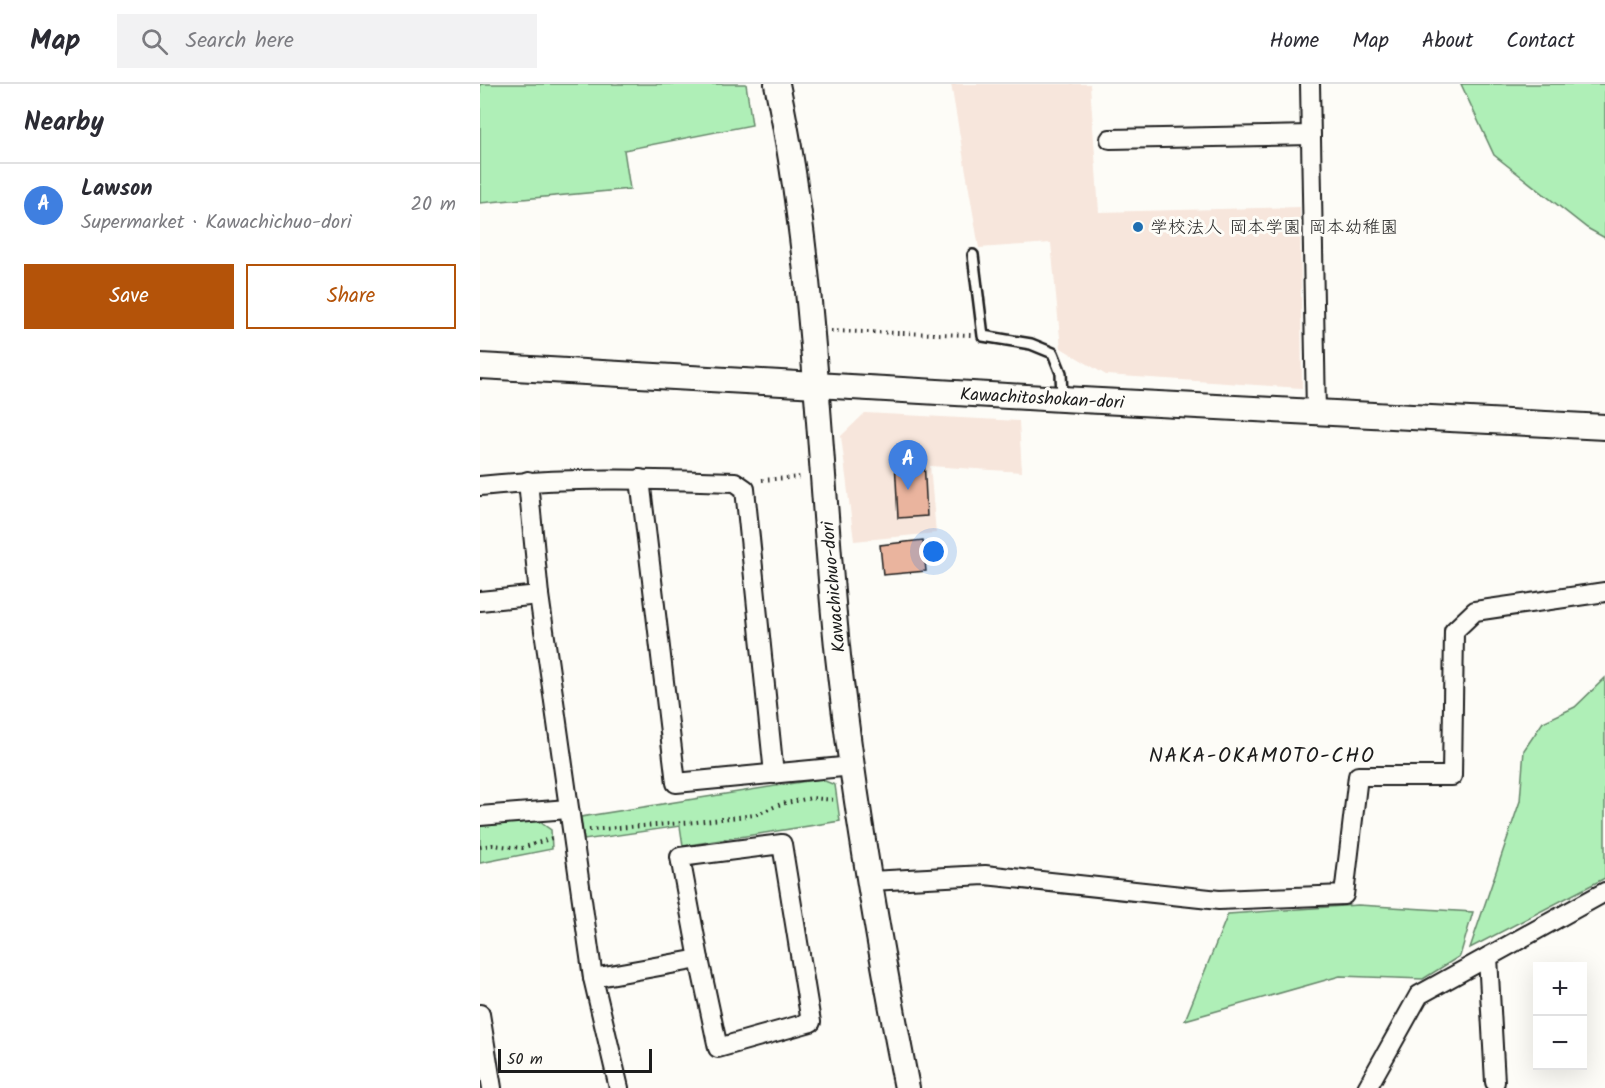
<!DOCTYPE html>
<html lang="en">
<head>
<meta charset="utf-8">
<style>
  :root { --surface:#fff; --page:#f2f2f3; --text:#2b2b33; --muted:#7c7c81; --line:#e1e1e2; --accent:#b45309 }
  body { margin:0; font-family:Kalam,"Klee One",sans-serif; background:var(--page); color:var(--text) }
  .controls { position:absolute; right:18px; bottom:18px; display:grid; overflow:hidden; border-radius:0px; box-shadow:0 6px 24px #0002 }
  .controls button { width:54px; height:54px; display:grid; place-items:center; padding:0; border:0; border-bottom:2px solid var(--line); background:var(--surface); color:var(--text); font:30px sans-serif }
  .scale { position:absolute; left:18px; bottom:15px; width:154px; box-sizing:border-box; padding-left:6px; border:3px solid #1c1c1c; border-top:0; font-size:16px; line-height:21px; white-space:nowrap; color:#1c1c1c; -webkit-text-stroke:4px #fdfcf7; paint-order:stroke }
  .you { position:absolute; left:454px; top:468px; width:21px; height:21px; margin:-15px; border:4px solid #fff; border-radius:50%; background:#1a73e8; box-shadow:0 0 0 9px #1a73e833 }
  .badge { display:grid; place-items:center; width:39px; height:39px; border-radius:50%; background:var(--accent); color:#fff; font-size:20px; font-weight:700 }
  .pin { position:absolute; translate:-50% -50px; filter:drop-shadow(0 2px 3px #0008) }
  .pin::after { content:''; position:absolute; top:32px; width:21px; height:18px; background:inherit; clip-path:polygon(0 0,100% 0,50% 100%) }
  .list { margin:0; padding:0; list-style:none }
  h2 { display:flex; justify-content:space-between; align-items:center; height:78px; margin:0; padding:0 24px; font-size:26px }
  h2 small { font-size:20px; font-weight:400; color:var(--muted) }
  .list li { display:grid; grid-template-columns:39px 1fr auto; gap:18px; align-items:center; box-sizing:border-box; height:84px; padding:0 24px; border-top:2px solid var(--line) }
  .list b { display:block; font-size:22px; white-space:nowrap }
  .list p { margin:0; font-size:20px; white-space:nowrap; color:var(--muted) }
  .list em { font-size:20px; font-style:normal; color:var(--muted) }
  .actions { display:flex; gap:12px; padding:18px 24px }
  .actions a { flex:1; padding:14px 0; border:2px solid var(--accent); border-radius:0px; text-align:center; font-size:21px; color:var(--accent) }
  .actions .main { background:var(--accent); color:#fff }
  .icon { flex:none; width:33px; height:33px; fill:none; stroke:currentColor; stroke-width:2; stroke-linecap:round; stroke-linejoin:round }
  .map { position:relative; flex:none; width:1125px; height:1004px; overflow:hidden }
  header { display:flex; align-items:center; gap:36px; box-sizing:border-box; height:84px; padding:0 30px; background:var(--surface); border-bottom:2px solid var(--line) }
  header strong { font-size:28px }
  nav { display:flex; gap:33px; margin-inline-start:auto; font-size:21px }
  .search { width:420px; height:54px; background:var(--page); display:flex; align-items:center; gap:15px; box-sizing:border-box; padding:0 21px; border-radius:0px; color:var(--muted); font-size:22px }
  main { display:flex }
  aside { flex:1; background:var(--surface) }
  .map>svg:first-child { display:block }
  .built { fill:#f7e6dc }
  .green { fill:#afefb7; stroke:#66866a; stroke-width:1.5 }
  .building { fill:#eab49e; stroke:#1c1c1c; stroke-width:1.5 }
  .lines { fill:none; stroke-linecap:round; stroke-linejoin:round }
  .lane-casing { stroke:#1c1c1c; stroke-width:14 }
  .street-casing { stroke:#1c1c1c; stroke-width:22 }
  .secondary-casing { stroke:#1c1c1c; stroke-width:28 }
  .path { stroke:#1c1c1c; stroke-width:4; stroke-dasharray:1.5 4.5; stroke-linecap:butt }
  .lane { stroke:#fdfcf7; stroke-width:9 }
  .street { stroke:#fdfcf7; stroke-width:18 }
  .secondary { stroke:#fdfcf7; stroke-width:24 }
  .poi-dot { fill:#1f6fb2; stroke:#fdfcf7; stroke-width:2 }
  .labels { text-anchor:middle; stroke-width:6; stroke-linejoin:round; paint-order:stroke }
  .poi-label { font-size:18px; fill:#1c1c1c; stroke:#fdfcf7; text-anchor:start }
  .street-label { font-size:18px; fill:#1c1c1c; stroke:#fdfcf7 }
  .quarter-label { font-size:21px; letter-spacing:1.5px; fill:#1c1c1c; stroke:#fdfcf7 }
</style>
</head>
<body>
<header>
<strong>Map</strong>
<div class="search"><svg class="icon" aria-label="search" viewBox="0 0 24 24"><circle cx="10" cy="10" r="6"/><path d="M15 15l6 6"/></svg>Search here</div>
<nav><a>Home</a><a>Map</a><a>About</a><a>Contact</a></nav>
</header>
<main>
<aside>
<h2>Nearby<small></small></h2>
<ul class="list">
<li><span class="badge" style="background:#3f7fe0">A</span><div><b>Lawson</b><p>Supermarket · Kawachichuo-dori</p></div><em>20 m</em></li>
</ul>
<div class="actions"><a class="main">Save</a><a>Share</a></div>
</aside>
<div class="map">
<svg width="1125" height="1004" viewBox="0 0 1125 1004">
  <rect width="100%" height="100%" fill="#fdfcf7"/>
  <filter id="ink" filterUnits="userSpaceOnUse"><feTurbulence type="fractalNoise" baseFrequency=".0167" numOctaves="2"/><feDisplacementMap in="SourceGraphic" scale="12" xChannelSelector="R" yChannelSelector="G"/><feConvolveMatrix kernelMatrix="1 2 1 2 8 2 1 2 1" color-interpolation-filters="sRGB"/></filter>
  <g filter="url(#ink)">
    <!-- built -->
    <g class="built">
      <path d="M471,0H610L619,128L820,123L822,304L626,291L581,264L571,159L499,164Z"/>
      <path d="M385,329L539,337L542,388L450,382L456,449L374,457L361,352Z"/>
    </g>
    <!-- green -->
    <g class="green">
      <path d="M0,0H266L272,41L144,66L150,105L0,119Z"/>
      <path d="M981,0H1125V154L1107,144L1014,71Z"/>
      <path d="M1125,594V794L990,864L1040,717L1044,666L1063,638L1095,623Z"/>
      <path d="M340,695L355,701L360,737L203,762L200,742L104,756L101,733Z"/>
      <path d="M57,736L71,746L72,765L0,779V742Z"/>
      <path d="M878,821L993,828L980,872L943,895L860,892L705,936L748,830Z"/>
    </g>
    <!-- building -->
    <g class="building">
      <path d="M444,375L447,432L418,434L415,377Z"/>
      <path d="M443,456L446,487L403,491L400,461Z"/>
    </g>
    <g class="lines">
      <defs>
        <path id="lane" d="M493,171L503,252L551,260L573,269L581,289L582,313"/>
        <g id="street">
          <path d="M830,0L836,329"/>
          <path d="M630,55L831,51"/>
          <path d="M160,395L196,699L373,682"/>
          <path d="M48,397L59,511L113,894L139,1004"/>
          <path d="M0,402C85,393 170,395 255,398L265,405L294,690"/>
          <path d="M0,517L59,511"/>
          <path d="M0,732L88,725"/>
          <path d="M302,760L331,938L238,964L219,875L200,773Z"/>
          <path d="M390,797L505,791L739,816L864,811L878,692H972L974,547L995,527L1125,508"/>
          <path d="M1008,873L1015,998"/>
          <path d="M113,894L219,875"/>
          <path d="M0,930L12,1004"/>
          <path d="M887,1004L939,911L1125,808"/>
        </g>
        <g id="secondary">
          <path d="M297,0C337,188 338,381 358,572C374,717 399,861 427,1004"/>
          <path d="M0,282L582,315L1125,343"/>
        </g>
      </defs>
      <!-- lane casing -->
      <use href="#lane" class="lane-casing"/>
      <!-- street casing -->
      <use href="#street" class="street-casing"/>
      <!-- secondary casing -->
      <use href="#secondary" class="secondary-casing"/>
      <!-- path -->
      <g class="path">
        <path d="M351,247L491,251"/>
        <path d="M282,396L321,393"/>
        <path d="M109,746L216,738L275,731L301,720L331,714L356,716"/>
        <path d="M0,763L12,761L42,764L75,753"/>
      </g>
      <!-- lane -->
      <use href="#lane" class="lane"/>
      <!-- street -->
      <use href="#street" class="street"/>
      <!-- secondary -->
      <use href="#secondary" class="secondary"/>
    </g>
  </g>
  <!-- markers -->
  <circle class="poi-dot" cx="658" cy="143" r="6"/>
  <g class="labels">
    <!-- poi labels -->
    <g class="poi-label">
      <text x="670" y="149">学校法人 岡本学園 岡本幼稚園</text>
    </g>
    <!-- street labels -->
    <g class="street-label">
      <text transform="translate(562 314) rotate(3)" y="6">Kawachitoshokan-dori</text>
      <text transform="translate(353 503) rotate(-95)" y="6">Kawachichuo-dori</text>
    </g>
    <!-- quarter labels -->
    <g class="quarter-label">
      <text x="782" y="678">NAKA-OKAMOTO-CHO</text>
    </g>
  </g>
</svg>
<div class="controls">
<button>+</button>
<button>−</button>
</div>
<div class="scale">50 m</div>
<div class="you"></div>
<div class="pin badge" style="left:428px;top:406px;background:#3f7fe0">A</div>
</div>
</main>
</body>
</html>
